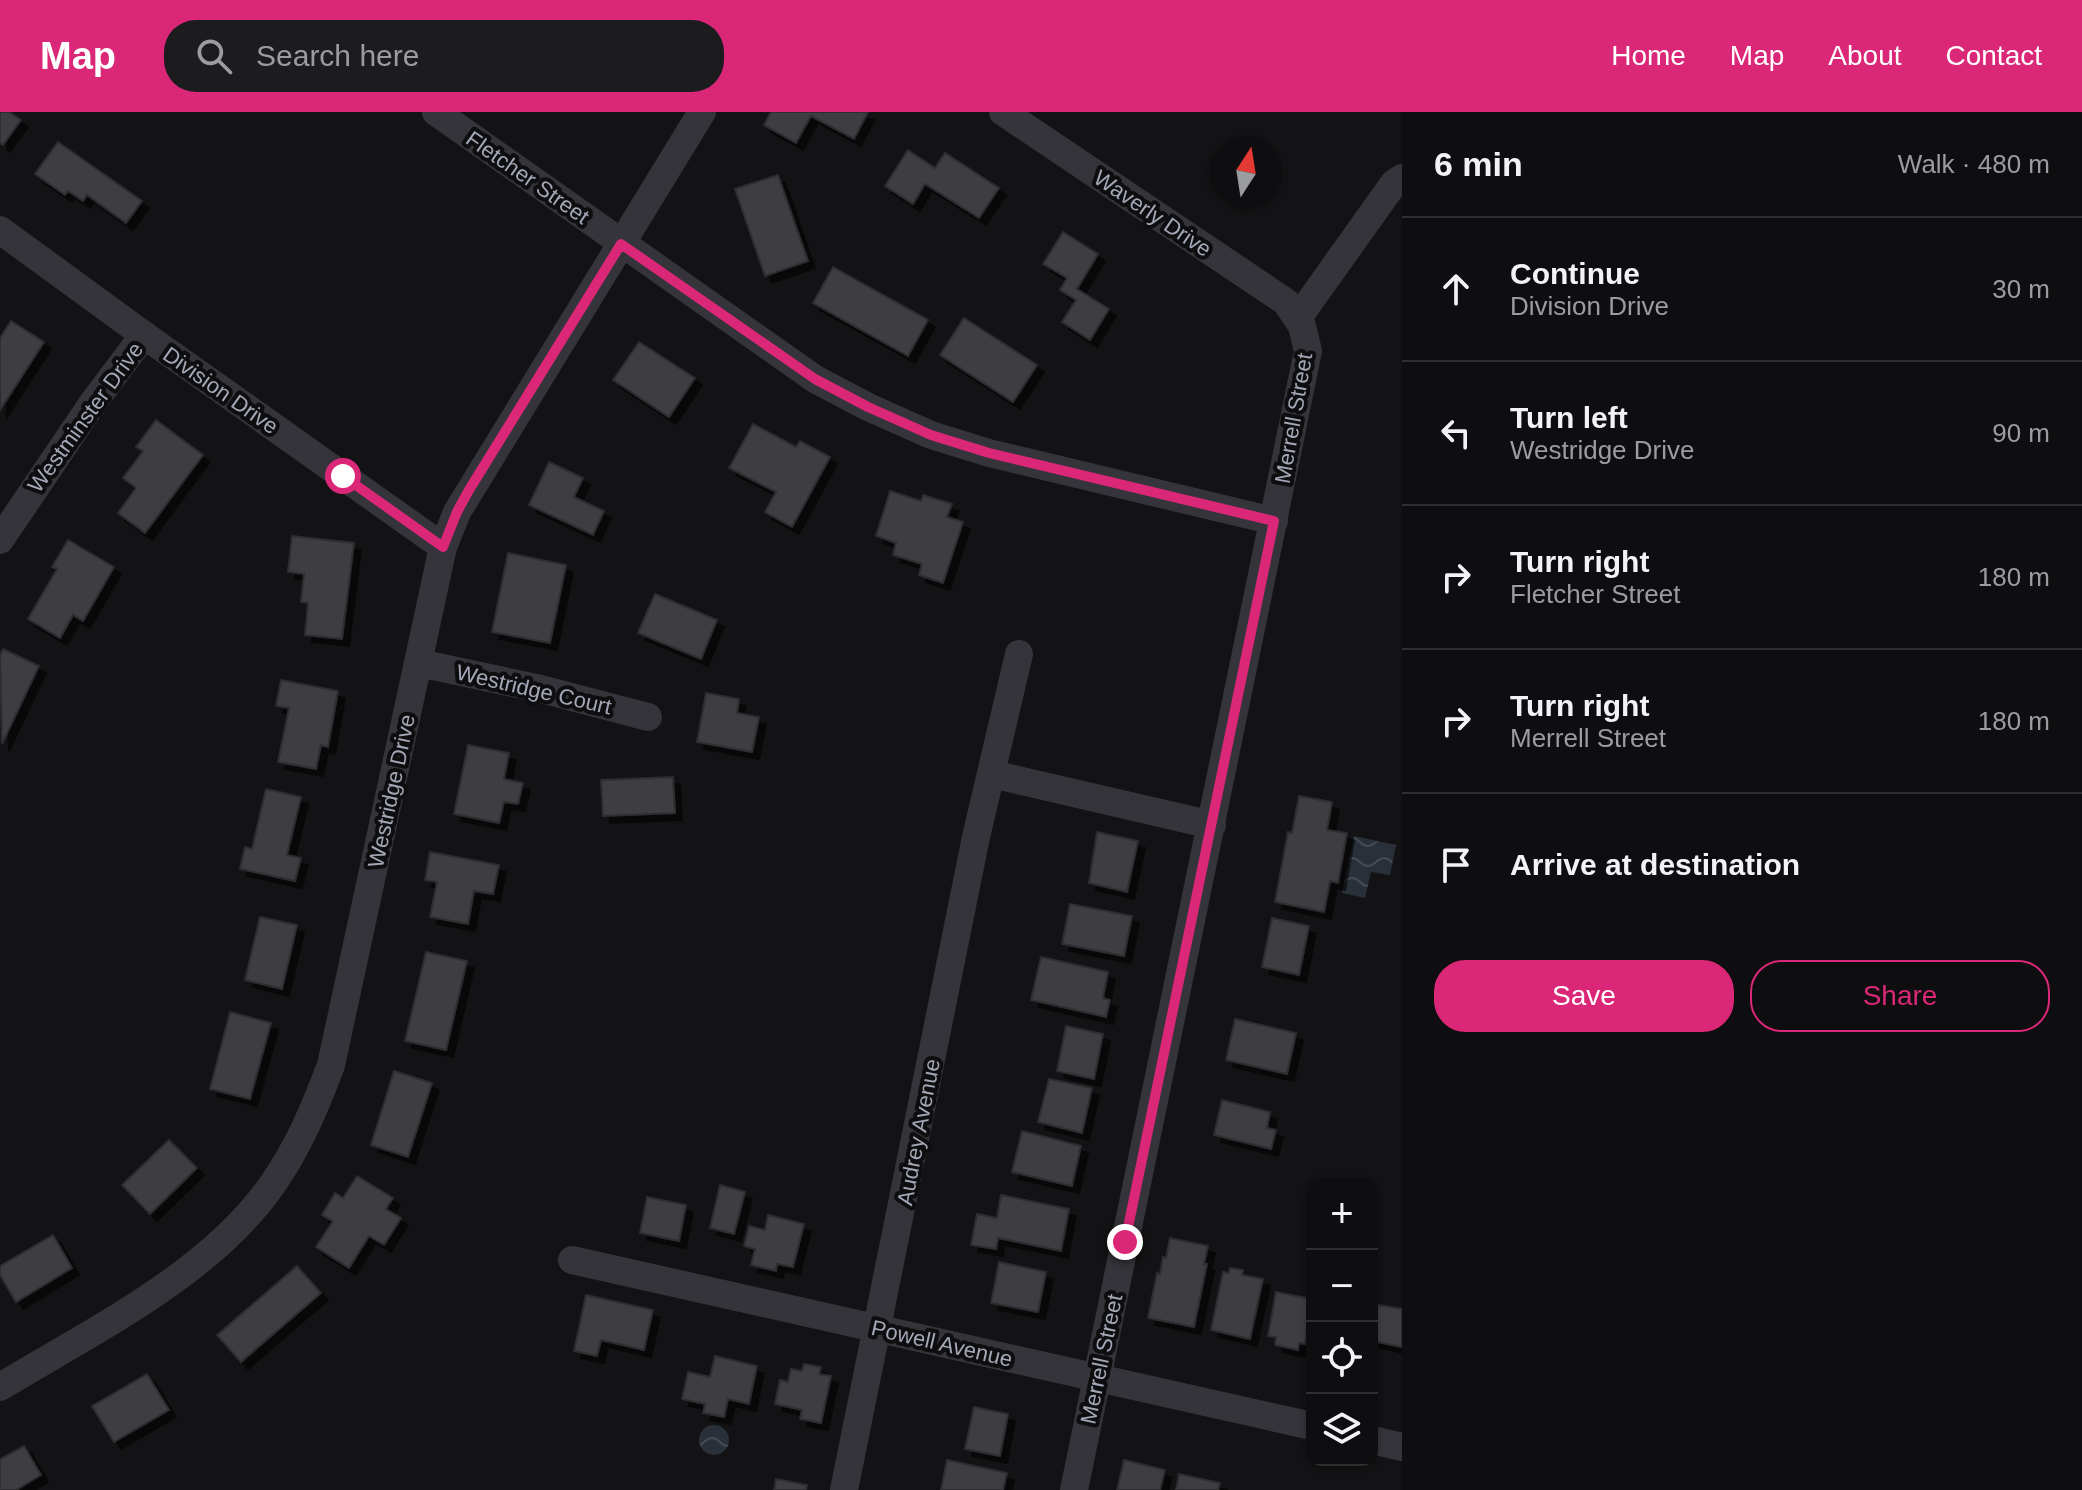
<!DOCTYPE html>
<html lang="en">
<head>
<meta charset="utf-8">
<style>
  :root { --surface:#0e0e10; --page:#1c1c1e; --text:#f1f3f6; --muted:#9b9c9f; --line:#2e2e30; --accent:#db2777 }
  body { margin:0; font-family:Helvetica,sans-serif; background:var(--page); color:var(--text) }
  .controls { position:absolute; right:24px; bottom:24px; display:grid; overflow:hidden; border-radius:16px; box-shadow:0 2px 6px #0004 }
  .controls button { width:72px; height:72px; display:grid; place-items:center; padding:0; border:0; border-bottom:2px solid var(--line); background:var(--surface); color:var(--text); font:40px sans-serif }
  .compass { position:absolute; left:1210px; top:24px; width:72px; height:72px; border-radius:50%; background:var(--surface); box-shadow:0 2px 6px #0004; rotate:12deg }
  .stop { position:absolute; width:24px; height:24px; margin:-18px; border:6px solid #db2777; border-radius:50%; background:#fff }
  .stop.end { background:#db2777; border-color:#fff; box-shadow:0 2px 8px #0008 }
  .list { margin:0; padding:0; list-style:none }
  h2 { display:flex; justify-content:space-between; align-items:center; height:104px; margin:0; padding:0 32px; font-size:34px }
  h2 small { font-size:26px; font-weight:400; color:var(--muted) }
  .list li { display:grid; grid-template-columns:52px 1fr auto; gap:24px; align-items:center; box-sizing:border-box; height:144px; padding:0 32px; border-top:2px solid var(--line) }
  .list b { display:block; font-size:30px; white-space:nowrap }
  .list p { margin:0; font-size:26px; white-space:nowrap; color:var(--muted) }
  .list em { font-size:26px; font-style:normal; color:var(--muted) }
  .actions { display:flex; gap:16px; padding:24px 32px }
  .actions a { flex:1; padding:18px 0; border:2px solid var(--accent); border-radius:32px; text-align:center; font-size:28px; color:var(--accent) }
  .actions .main { background:var(--accent); color:#fff }
  .icon { flex:none; width:44px; height:44px; fill:none; stroke:currentColor; stroke-width:2; stroke-linecap:round; stroke-linejoin:round }
  .map { position:relative; flex:none; width:1402px; height:1378px; overflow:hidden }
  header { display:flex; align-items:center; gap:48px; box-sizing:border-box; height:112px; padding:0 40px; background:var(--accent); color:#fff }
  header strong { font-size:38px }
  nav { display:flex; gap:44px; margin-inline-start:auto; font-size:28px }
  .search { width:560px; height:72px; background:var(--page); display:flex; align-items:center; gap:20px; box-sizing:border-box; padding:0 28px; border-radius:32px; color:var(--muted); font-size:30px }
  main { display:flex }
  aside { flex:1; background:var(--surface) }
  .map>svg:first-child { display:block }
  .water { fill:url(#water-waves) }
  .building { fill:#3d3d42; stroke:#2d2d31; stroke-width:2; filter:url(#shadow) }
  .lines { fill:none; stroke-linecap:round; stroke-linejoin:round }
  .minor { stroke:#34343a; stroke-width:28 }
  .route { stroke:#db2777; stroke-width:10 }
  .labels { text-anchor:middle; stroke-width:8; stroke-linejoin:round; paint-order:stroke }
  .street-label { font-size:22px; fill:#a4a8b6; stroke:#0e0e10 }
</style>
</head>
<body>
<header>
<strong>Map</strong>
<div class="search"><svg class="icon" aria-label="search" viewBox="0 0 24 24"><circle cx="10" cy="10" r="6"/><path d="M15 15l6 6"/></svg>Search here</div>
<nav><a>Home</a><a>Map</a><a>About</a><a>Contact</a></nav>
</header>
<main>
<div class="map">
<svg width="1402" height="1378" viewBox="0 0 1402 1378">
  <defs>
    <pattern id="water-waves" width="16" height="10" patternUnits="userSpaceOnUse" patternTransform="scale(2)"><rect width="16" height="10" fill="#293039"/><path d="M0 5q4-4 8 0t8 0" fill="none" stroke="#454b53"/></pattern>
    <filter id="shadow"><feDropShadow dx="7" dy="7" stdDeviation="0" flood-color="#0009"/></filter>
  </defs>
  <rect width="100%" height="100%" fill="#131315"/>
  <!-- water -->
  <g class="water">
    <path d="M1354,724L1396,733L1390,763L1371,760L1365,786L1342,781Z"/>
    <circle cx="714" cy="1328" r="15"/>
  </g>
  <!-- building -->
  <g class="building">
    <path d="M0,0H9L21,8L3,33L0,31Z"/>
    <path d="M771,0H868L854,27L811,4L796,31L764,13Z"/>
    <path d="M58,30L142,89L126,111L87,83L83,89L68,79L65,83L35,62Z"/>
    <path d="M908,38L935,56L945,41L999,76L979,106L925,72L913,92L885,74Z"/>
    <path d="M778,63L808,149L765,164L735,77Z"/>
    <path d="M1063,120L1098,142L1077,177L1109,197L1090,228L1062,210L1076,188L1060,178L1067,166L1043,152Z"/>
    <path d="M833,155L928,208L908,244L813,191Z"/>
    <path d="M964,206L1037,253L1013,290L940,243Z"/>
    <path d="M11,209L44,230L0,298V226Z"/>
    <path d="M639,230L695,266L669,305L613,268Z"/>
    <path d="M156,308L203,343L145,421L118,401L136,376L123,366L143,339L136,335Z"/>
    <path d="M753,312L796,335L800,329L830,345L792,415L765,400L776,380L729,356Z"/>
    <path d="M549,350L583,366L574,385L604,399L593,423L529,393Z"/>
    <path d="M890,379L921,389L923,383L952,392L947,405L963,410L943,471L919,463L922,452L893,443L896,431L876,424Z"/>
    <path d="M292,424L354,431L342,527L305,523L308,491L301,490L304,462L288,460Z"/>
    <path d="M68,428L114,455L83,509L73,503L60,526L28,507L57,457L52,455Z"/>
    <path d="M508,441L566,453L550,531L492,520Z"/>
    <path d="M655,482L717,508L701,547L638,521Z"/>
    <path d="M3,537L39,554L2,632L0,543Z"/>
    <path d="M281,568L338,579L328,635L321,633L316,657L278,650L289,596L276,594Z"/>
    <path d="M706,581L739,587L737,601L759,605L752,640L697,630Z"/>
    <path d="M468,633L509,641L504,667L523,671L518,692L504,690L499,711L454,702Z"/>
    <path d="M673,665L675,701L603,704L601,668Z"/>
    <path d="M266,677L301,685L287,743L301,746L295,769L240,757L245,735L252,737Z"/>
    <path d="M1299,684L1332,690L1327,718L1347,721L1338,771L1330,769L1324,800L1275,790L1288,720L1292,721Z"/>
    <path d="M1097,720L1138,729L1127,780L1089,771Z"/>
    <path d="M430,740L499,753L493,782L474,779L468,812L430,805L437,770L425,768Z"/>
    <path d="M1070,792L1132,804L1124,844L1062,832Z"/>
    <path d="M260,805L297,813L282,877L245,868Z"/>
    <path d="M1272,806L1309,814L1299,863L1262,855Z"/>
    <path d="M426,840L467,849L446,938L405,929Z"/>
    <path d="M1041,845L1108,860L1103,886L1110,888L1106,905L1031,888Z"/>
    <path d="M230,900L271,911L250,987L210,977Z"/>
    <path d="M1235,907L1296,921L1287,962L1226,948Z"/>
    <path d="M1066,914L1103,922L1094,967L1057,959Z"/>
    <path d="M394,959L432,971L408,1045L371,1033Z"/>
    <path d="M1049,967L1092,976L1082,1021L1038,1010Z"/>
    <path d="M1222,988L1270,1000L1267,1016L1276,1018L1271,1037L1214,1023Z"/>
    <path d="M1022,1019L1081,1034L1072,1074L1012,1060Z"/>
    <path d="M169,1028L197,1056L150,1102L122,1073Z"/>
    <path d="M357,1064L393,1086L386,1097L401,1106L384,1133L369,1124L349,1156L316,1135L333,1109L322,1103L335,1081L343,1086Z"/>
    <path d="M720,1073L745,1080L734,1122L710,1116Z"/>
    <path d="M1001,1083L1069,1097L1061,1139L998,1126L996,1137L971,1133L977,1102L997,1106Z"/>
    <path d="M647,1085L686,1093L679,1129L640,1121Z"/>
    <path d="M768,1103L804,1112L793,1155L777,1152L776,1159L751,1153L755,1137L744,1134L749,1114L765,1118Z"/>
    <path d="M53,1123L72,1156L16,1190L0,1163V1154Z"/>
    <path d="M1170,1126L1208,1134L1204,1152H1207L1194,1215L1148,1206L1157,1161L1160,1162L1163,1145L1166,1146Z"/>
    <path d="M999,1150L1046,1160L1038,1200L991,1191Z"/>
    <path d="M297,1154L321,1181L241,1250L217,1223Z"/>
    <path d="M1230,1156L1243,1158L1242,1163L1263,1167L1250,1227L1211,1218L1223,1160L1229,1161Z"/>
    <path d="M1276,1180L1312,1187V1220L1307,1219L1305,1232L1299,1231L1298,1238L1275,1233L1276,1225L1268,1224Z"/>
    <path d="M586,1183L653,1198L644,1238L601,1228L597,1244L574,1239Z"/>
    <path d="M1372,1192L1402,1197V1235L1372,1229Z"/>
    <path d="M715,1244L757,1254L749,1292L728,1287L724,1305L703,1301L705,1292L682,1287L688,1260L710,1265Z"/>
    <path d="M804,1252L821,1255L819,1262L831,1264L821,1311L800,1307L802,1298L775,1292L780,1268L788,1270L791,1257L802,1259Z"/>
    <path d="M147,1262L169,1298L114,1330L92,1294Z"/>
    <path d="M974,1295L1008,1302L1000,1344L965,1337Z"/>
    <path d="M24,1334L41,1363L16,1378H0V1347Z"/>
    <path d="M947,1348L1007,1361L1003,1378H941Z"/>
    <path d="M1124,1348L1165,1358L1160,1378H1117Z"/>
    <path d="M1179,1362L1220,1371L1218,1378H1176Z"/>
    <path d="M776,1367L807,1373L806,1378H774Z"/>
  </g>
  <g class="lines">
    <!-- minor -->
    <g class="minor">
      <path d="M436,0L815,267L868,295L931,323L989,341L1274,409"/>
      <path d="M1003,0L1286,190L1302,214L1308,239L1074,1378"/>
      <path d="M0,118L144,223L443,435"/>
      <path d="M1298,206L1394,71L1402,66"/>
      <path d="M0,428L92,292L144,223"/>
      <path d="M419,551L541,577L648,605"/>
      <path d="M992,662L1212,713"/>
      <path d="M572,1148L1312,1314"/>
      <path d="M0,1275C92,1219 209,1163 272,1073C298,1036 315,996 331,953L443,435L457,400L702,0"/>
      <path d="M1372,1328L1402,1335"/>
      <path d="M844,1378L976,725L1019,542"/>
    </g>
  </g>
  <g class="lines">
    <!-- route -->
    <path class="route" d="M343,364L443,435L457,400L469,378L621,132L815,267L868,295L931,323L989,341L1274,409L1125,1130"/>
  </g>
  <g class="labels">
    <!-- street labels -->
    <g class="street-label">
      <text transform="translate(528 65) rotate(35)" y="8">Fletcher Street</text>
      <text transform="translate(1153 101) rotate(34)" y="8">Waverly Drive</text>
      <text transform="translate(221 278) rotate(35)" y="8">Division Drive</text>
      <text transform="translate(85 305) rotate(-54)" y="8">Westminster Drive</text>
      <text transform="translate(1293 306) rotate(-80)" y="8">Merrell Street</text>
      <text transform="translate(534 577) rotate(13)" y="8">Westridge Court</text>
      <text transform="translate(391 679) rotate(-78)" y="8">Westridge Drive</text>
      <text transform="translate(918 1020) rotate(-79)" y="8">Audrey Avenue</text>
      <text transform="translate(942 1231) rotate(13)" y="8">Powell Avenue</text>
      <text transform="translate(1101 1247) rotate(-78)" y="8">Merrell Street</text>
    </g>
  </g>
</svg>
<div class="controls">
<button>+</button>
<button>−</button>
<button><svg class="icon" aria-label="locate" viewBox="0 0 24 24"><circle cx="12" cy="12" r="6"/><path d="M12 2v4M12 18v4M2 12h4M18 12h4"/></svg></button>
<button><svg class="icon" aria-label="layers" viewBox="0 0 24 24"><path d="M12 4l9 5-9 5-9-5zM3 14l9 5 9-5"/></svg></button>
</div>
<svg class="compass" viewBox="-18 -18 36 36"><path d="M0-13l5 13h-10z" fill="#e53935"/><path d="M0 13l5-13h-10z" fill="#9b9c9f"/></svg>
<div class="stop" style="left:343px;top:364px"></div>
<div class="stop end" style="left:1125px;top:1130px"></div>
</div>
<aside>
<h2>6 min<small>Walk · 480 m</small></h2>
<ul class="list">
<li><svg class="icon" aria-label="ahead" viewBox="0 0 24 24"><path d="M12 20V5M6 11l6-6 6 6"/></svg><div><b>Continue</b><p>Division Drive</p></div><em>30 m</em></li>
<li><svg class="icon" aria-label="left" viewBox="0 0 24 24"><path d="M17 20v-9H6M10 6l-5 5 5 5"/></svg><div><b>Turn left</b><p>Westridge Drive</p></div><em>90 m</em></li>
<li><svg class="icon" aria-label="right" viewBox="0 0 24 24"><path d="M7 20v-9h11M14 6l5 5-5 5"/></svg><div><b>Turn right</b><p>Fletcher Street</p></div><em>180 m</em></li>
<li><svg class="icon" aria-label="right" viewBox="0 0 24 24"><path d="M7 20v-9h11M14 6l5 5-5 5"/></svg><div><b>Turn right</b><p>Merrell Street</p></div><em>180 m</em></li>
<li><svg class="icon" aria-label="arrive" viewBox="0 0 24 24"><path d="M6 21V4h12l-3 4 3 4H6"/></svg><div><b>Arrive at destination</b></div></li>
</ul>
<div class="actions"><a class="main">Save</a><a>Share</a></div>
</aside>
</main>
</body>
</html>
